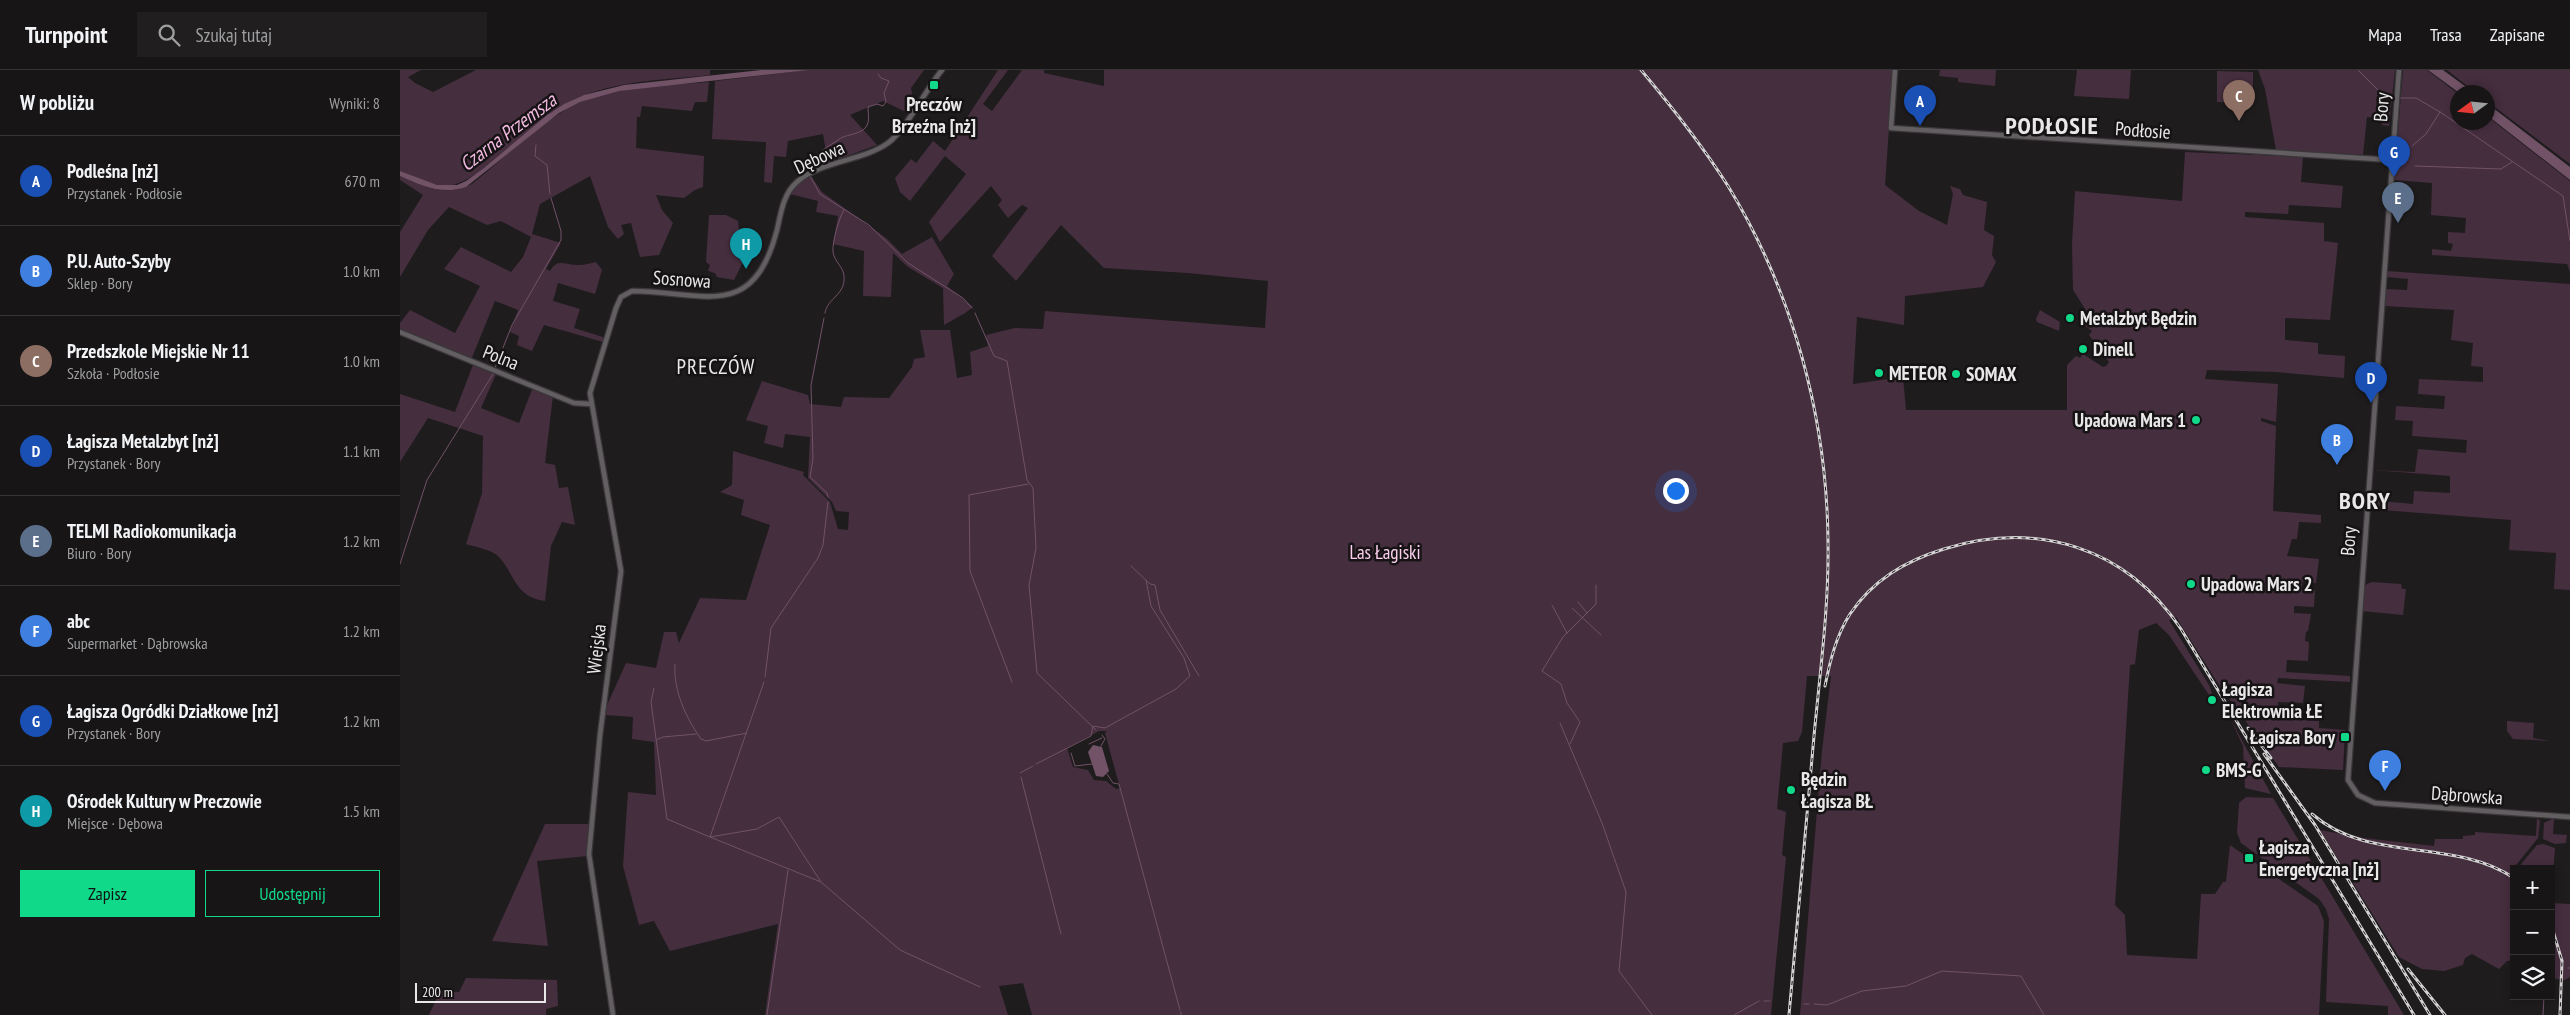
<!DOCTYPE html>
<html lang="pl">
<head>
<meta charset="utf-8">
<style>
  :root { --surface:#171516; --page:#201e1f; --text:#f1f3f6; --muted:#9e9fa1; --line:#363435; --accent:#11d98a }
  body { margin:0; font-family:"PT Sans Narrow",sans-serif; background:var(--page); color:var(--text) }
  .controls { position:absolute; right:15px; bottom:15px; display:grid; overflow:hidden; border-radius:0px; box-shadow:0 2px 8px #0003 }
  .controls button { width:45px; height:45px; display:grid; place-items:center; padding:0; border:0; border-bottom:1px solid var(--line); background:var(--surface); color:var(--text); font:25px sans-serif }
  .compass { position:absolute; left:2050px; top:15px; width:45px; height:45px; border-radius:50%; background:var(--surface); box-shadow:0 2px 8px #0003; rotate:255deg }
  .scale { position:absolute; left:15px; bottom:12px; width:131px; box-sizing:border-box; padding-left:5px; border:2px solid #e9e7e8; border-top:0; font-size:14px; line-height:18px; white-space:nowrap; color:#e9e7e8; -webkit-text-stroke:4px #161315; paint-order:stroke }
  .you { position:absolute; left:1275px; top:420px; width:18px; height:18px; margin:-12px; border:4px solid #fff; border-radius:50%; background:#1a73e8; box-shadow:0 0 0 8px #1a73e833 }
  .badge { display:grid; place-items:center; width:32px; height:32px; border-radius:50%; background:var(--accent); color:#fff; font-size:16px; font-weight:700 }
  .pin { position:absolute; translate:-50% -41px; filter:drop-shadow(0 1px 2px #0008) }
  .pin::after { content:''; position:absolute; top:26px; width:18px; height:15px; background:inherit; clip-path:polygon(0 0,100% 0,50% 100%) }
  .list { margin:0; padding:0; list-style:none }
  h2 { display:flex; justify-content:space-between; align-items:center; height:65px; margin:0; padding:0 20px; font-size:21px }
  h2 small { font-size:16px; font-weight:400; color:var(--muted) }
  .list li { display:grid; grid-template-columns:32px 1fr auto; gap:15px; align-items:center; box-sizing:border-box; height:90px; padding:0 20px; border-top:1px solid var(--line) }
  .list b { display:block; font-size:19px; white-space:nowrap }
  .list p { margin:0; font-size:16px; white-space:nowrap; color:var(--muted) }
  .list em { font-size:16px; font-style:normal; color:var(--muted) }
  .actions { display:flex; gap:10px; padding:15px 20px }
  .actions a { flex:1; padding:11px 0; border:1px solid var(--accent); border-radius:0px; text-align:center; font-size:18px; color:var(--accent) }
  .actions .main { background:var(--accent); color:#111 }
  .icon { flex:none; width:28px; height:28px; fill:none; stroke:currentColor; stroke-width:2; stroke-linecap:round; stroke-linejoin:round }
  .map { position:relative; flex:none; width:2170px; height:945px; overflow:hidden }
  header { display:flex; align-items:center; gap:30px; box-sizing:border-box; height:70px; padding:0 25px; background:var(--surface); border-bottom:1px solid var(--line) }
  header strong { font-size:24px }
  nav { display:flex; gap:28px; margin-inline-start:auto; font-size:18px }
  .search { width:350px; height:45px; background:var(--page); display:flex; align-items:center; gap:12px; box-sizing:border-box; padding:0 18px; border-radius:0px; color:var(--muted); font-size:19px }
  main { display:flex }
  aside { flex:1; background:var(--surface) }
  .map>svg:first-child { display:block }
  .green { fill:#452e3e; fill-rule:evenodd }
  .water { fill:#715267 }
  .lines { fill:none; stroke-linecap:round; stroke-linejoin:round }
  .stream { stroke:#715267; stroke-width:1 }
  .tertiary-casing { stroke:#3a3839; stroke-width:7 }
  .tertiary { stroke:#625e61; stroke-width:4.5 }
  .rail-casing { stroke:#d4d2d3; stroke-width:3 }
  .rail { stroke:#161315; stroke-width:1; stroke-dasharray:4; stroke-linecap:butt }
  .poi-dot { fill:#11d98a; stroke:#161315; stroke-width:2 }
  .labels { text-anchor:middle; stroke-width:5; stroke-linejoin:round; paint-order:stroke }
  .poi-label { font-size:19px; font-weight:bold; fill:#e9e7e8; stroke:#161315; text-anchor:start }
  .street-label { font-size:19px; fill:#e9e7e8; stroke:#161315 }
  .park-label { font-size:19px; fill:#fbceed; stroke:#161315 }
  .water-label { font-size:20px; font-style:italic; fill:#f3bbe2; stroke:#161315 }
  .quarter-label { font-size:21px; letter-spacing:1px; fill:#e9e7e8; stroke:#161315 }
  .district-label { font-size:24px; font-weight:bold; letter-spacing:1px; fill:#e9e7e8; stroke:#161315 }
</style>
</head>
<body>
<header>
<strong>Turnpoint</strong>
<div class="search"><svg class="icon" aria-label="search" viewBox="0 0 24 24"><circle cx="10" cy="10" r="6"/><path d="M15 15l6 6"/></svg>Szukaj tutaj</div>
<nav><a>Mapa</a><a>Trasa</a><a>Zapisane</a></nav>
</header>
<main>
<aside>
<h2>W pobliżu<small>Wyniki: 8</small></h2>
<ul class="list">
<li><span class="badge" style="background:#1a4fb4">A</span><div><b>Podleśna [nż]</b><p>Przystanek · Podłosie</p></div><em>670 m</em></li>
<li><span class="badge" style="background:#3f7fe0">B</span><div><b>P.U. Auto-Szyby</b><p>Sklep · Bory</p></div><em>1.0 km</em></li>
<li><span class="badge" style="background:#8d6e63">C</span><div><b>Przedszkole Miejskie Nr 11</b><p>Szkoła · Podłosie</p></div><em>1.0 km</em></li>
<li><span class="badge" style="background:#1a4fb4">D</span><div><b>Łagisza Metalzbyt [nż]</b><p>Przystanek · Bory</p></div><em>1.1 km</em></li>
<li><span class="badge" style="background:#5c6f8a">E</span><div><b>TELMI Radiokomunikacja</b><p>Biuro · Bory</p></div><em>1.2 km</em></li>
<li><span class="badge" style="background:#3f7fe0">F</span><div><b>abc</b><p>Supermarket · Dąbrowska</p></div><em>1.2 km</em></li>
<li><span class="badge" style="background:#1a4fb4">G</span><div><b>Łagisza Ogródki Działkowe [nż]</b><p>Przystanek · Bory</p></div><em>1.2 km</em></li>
<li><span class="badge" style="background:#0f9aa8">H</span><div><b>Ośrodek Kultury w Preczowie</b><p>Miejsce · Dębowa</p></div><em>1.5 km</em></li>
</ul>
<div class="actions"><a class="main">Zapisz</a><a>Udostępnij</a></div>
</aside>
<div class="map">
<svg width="2170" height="945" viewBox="0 0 2170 945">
  <rect width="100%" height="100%" fill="#1f1c1e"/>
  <!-- green -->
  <g class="green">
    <path d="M0,0H21L8,7L15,13L33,22L76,0H310V5C265,10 217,10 175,29C138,45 77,119 43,116C28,115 13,106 0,101Z"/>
    <path d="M407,0H524L511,18L514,33L508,43L483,31L450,45L477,75L428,93L423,64L388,71L386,87L374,86L372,113L364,112L366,72L312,69L315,11Z"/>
    <path d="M598,0H608L583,34L592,41L622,0H644V3L704,16V0H1493L1485,115L1519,141L1547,155L1553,124L1550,116L1560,119L1563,125L1587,132L1584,160L1594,166L1592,185L1596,192L1583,217L1505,226L1504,255L1457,247L1453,314L1503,307L1506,340H1667V295L1676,286L1680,288L1683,284L1703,297L1706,296L1709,292L1689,265L1692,261L1684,255L1689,245L1673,220L1672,174L1675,121L1782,131L1785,82L1903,87L1901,112L1943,116L1941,138L1889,135L1888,144L1845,142V147L1924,153V171L1938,173L1930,250L1885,248V270L1918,273V284L1945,286L1944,308L1876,302L1807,300L1805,309L1878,314L1876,352L1861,348V351L1876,356L1873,441L1921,445V453L1899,452L1897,469H1892L1887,486L1919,489L1916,513L1902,512V519L1915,520L1914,537L1894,536V543L1911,544L1908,561L1906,562L1905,571L1909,572L1908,591L1887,590L1886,602L1950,606V612L1878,608L1877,613L1905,616L1903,633L1878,632V643L1888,644L1887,649L1919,651V658L1945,660L1943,700L1879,697L1817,612L1776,547L1769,550L1809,615L1812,623L1809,625L1769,565L1756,553L1739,560L1735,594L1730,595L1715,835L1725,845L1727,885L1797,889L1801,824H1815L1823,812H1826L1830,775L1918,836L1924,851L1919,945H1400L1422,681L1431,606H1407L1402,662L1398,671L1383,673L1377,739L1386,742L1382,785L1386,787L1371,945H632L623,913L599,916L608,945H365L378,854L270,881L254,851L239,855L223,796L228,722L256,725L254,672L232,669L233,647L206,645L207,635L226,593L256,598L264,562H276L279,573L300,528L346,530L370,455L341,445L344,430L320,422L332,415L333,381L404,402L403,405L430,432L438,459L448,460L449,442L436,441L432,432L408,408L410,367L385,364L383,378L364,373L368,356L346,350L362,311L408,325L410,334L441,337L444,327L489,328L512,297L514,289L525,287L520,260H550L557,308L572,305L570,282L588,276L586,265L615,258L643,259L645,241L865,258L868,211L788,203L704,198L661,155L616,211L592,186L628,138L622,135L608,148L598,135L602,130L591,116L540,172L529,152L566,104L545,86L510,131L500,122L495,108L511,89L516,93L533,71L545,81ZM699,661H707L705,663L720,718L716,719L706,711L694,710L688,700L673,697L667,678Z"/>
    <path d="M1540,0H1596L1595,16L1558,12V8L1539,6Z"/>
    <path d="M1677,0H1731L1729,29L1674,26Z"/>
    <path d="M1858,0H1995L1989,56L1982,55V48L1967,47L1963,85L1876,80L1865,19Z"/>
    <path d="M2003,0H2027L2057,23L2058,52H2088V47L2170,111V202L2167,194L2032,185V179L2051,181L2053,174L2048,173V162L2065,163L2066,148L2031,145L2032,113L1994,110Z"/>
    <path d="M2047,0H2170V94L2088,32V22H2075Z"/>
    <path d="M1817,1L1853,2V33L1817,32Z"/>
    <path d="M309,12L307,32H295L292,41L242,36L240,47H237L236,78L304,86L303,117L295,120L284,128L256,125L262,140L273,153L259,185L240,187L231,153L221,155L224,164L218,169L208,157L190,106L140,134L132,164L161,173L146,199L150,201C158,187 166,196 179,195C185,195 190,193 196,192L202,200L195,224L158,213L153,231L180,239L174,258L203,267V272L144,255L132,281L117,275L119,266L110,262L118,240L95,231L71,290L0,259V253L10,240L55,263L80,216L44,199L61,177L111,202L123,187L131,167L101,151L87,155L49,137L28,160L0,207V162L23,125L0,110V106C24,117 47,127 72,114C102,90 145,48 178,33C217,14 267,16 309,12Z"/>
    <path d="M411,106L422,122L486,168L502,184L532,167L554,204L547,216L573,237L565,243L544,255L543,218L508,197L493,183L491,227L463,226L464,181L433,174L438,146L416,142L418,131L390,124L402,110Z"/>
    <path d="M309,145H326L338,151L340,170L344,171L343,192L334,210L317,207L315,203L308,201L310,195L306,192Z"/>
    <path d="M1987,201L2170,214V520L2154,519L2156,483L2109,480L2111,450L1969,439L1970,430L2013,434L2014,421L2050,423V406L1972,400L2015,402L2018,379L2066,383L2067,370L2012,366L2013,351L1995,350L1996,336L2044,339L2045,326L2018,324L2019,309L2083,312V297L2071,296L2073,273L2051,270L2054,240L1985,236L1986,219L2007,220L2008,209L1987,207Z"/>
    <path d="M1640,240L1660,252L1659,261L1637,252L1636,249Z"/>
    <path d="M74,292L97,302L81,338L119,353L133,317L153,326L145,393L155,395L159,418L168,417L175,455L162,452L151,476L145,531C114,526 116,506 99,487C93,480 75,477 66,474L82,423L83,366L28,348L0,392V324L55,342Z"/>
    <path d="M1972,512L2001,514L2002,519H2006L2003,545L1961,541L1963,519L1967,514Z"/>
    <path d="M1830,648L1871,724L1845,718L1843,676Z"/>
    <path d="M2107,651L2134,653L2133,668L2149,671L2113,669L2107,661Z"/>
    <path d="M1846,727L1873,728L2004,945H1988V936L1926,932L1929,849L1926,839L1919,829L1841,773L1837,763L1839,733Z"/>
    <path d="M2137,748L2140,751L2138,768L2112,800L2114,890L2107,891L2099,899L2072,884L2065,888L2063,895L2044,901L2022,899L1999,887L1920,760L1964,768L2034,776L2035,769H2063V766L2075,765V762L2136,766Z"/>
    <path d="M2154,748L2153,764L2167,765L2166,773L2155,774L2143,769L2144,753Z"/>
    <path d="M145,754H189L188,786L137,791L148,876L92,871Z"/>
    <path d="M2143,774L2155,778L2151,830V799H2117L2137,775Z"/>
    <path d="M2151,833L2170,834V907L2165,910L2151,908Z"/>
    <path d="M66,908L157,910L158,936L146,939V945H29L40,921L59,922Z"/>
  </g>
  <!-- water -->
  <g class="water">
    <path d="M361,0H409L219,21L180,32L159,43L66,117C42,125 22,116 0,106V101L37,115H57L66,111L84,98L146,46L164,34L184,25L224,15Z"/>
    <path d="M2028,0H2043L2073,22H2058Z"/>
    <path d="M2088,34L2170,97V110L2088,46Z"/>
    <path d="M693,675L702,677L709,701L703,707L696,706L688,682Z"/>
  </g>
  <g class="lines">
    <!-- stream -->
    <g class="stream">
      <path d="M1958,0L1983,25L1990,27"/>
      <path d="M1999,28H2016L2040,42L2163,126L2170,171"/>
      <path d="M136,75L135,86L147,95L150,124"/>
      <path d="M2012,76L2026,64L2040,42"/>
      <path d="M2015,96L2101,99L2112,92"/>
      <path d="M408,101L406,93C417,83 429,76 441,68C449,64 461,64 466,57C470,52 468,43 468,37L477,34L483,36L486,32L484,23L489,11L481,8L478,4"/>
      <path d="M410,106L420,124L469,155L508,193L563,228L572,238"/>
      <path d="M425,243C427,228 446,225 444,206C444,198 434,191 433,182C432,173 439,147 444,140"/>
      <path d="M575,243L594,286L607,291L627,410L633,418L636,478L629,515L637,603L696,660"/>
      <path d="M424,248L411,315L413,389L410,407L427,423L428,427"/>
      <path d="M95,298L112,255L161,170V161L151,128"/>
      <path d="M0,494L27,410L93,304"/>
      <path d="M731,496L750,514L755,515L760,540L799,606"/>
      <path d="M1178,532L1187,543"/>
      <path d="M1152,535L1167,563"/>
      <path d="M1172,538L1201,565"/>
      <path d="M275,594C273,620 286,648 301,669L306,671L347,663"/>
      <path d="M365,607L371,558L418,488L423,475L428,432"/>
      <path d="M364,612L310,767L421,812L500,880L580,917"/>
      <path d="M612,612L570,501L569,425L628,414"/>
      <path d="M254,618L251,632L267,749L310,767L357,759L379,747L421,812"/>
      <path d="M1160,653L1202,753L1226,822L1219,901L1252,945"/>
      <path d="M256,670L263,667L296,664"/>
      <path d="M689,674L702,668"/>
      <path d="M1170,674L1180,652L1167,633L1161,614L1142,601L1163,567L1196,534V515"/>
      <path d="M701,676L705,669L702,665"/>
      <path d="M671,683L675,696L692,694"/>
      <path d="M636,694L691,666L693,656L705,658L776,619L790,606L784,588L751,536L746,510"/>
      <path d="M620,703L633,696"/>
      <path d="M707,704L713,713L719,714L780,940"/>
      <path d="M621,707L661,864"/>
      <path d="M2168,898H2170"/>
      <path d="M2151,902L2155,899"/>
      <path d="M1364,931H1370"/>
      <path d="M1404,934H1409"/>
      <path d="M1414,934L1427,935L1462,921L1506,916L1542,901L1621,906L1644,945"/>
      <path d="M367,945L388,800"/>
      <path d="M781,945V942"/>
      <path d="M1334,945L1359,931"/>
      <path d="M2143,945L2144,926"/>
    </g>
    <defs>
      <g id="tertiary">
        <path d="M1495,0L1491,58L1992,90"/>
        <path d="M1999,0L1948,710L1958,725L1975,733L2170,747"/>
        <path d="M0,262L174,333L191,334"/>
        <path d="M213,945L189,784L200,665L221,501L190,323L216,238L221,227L232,221C305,222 353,252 377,160C381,143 383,124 397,112C420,91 463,91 488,73C506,60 526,19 542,0"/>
      </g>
    </defs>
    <!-- tertiary casing -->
    <use href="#tertiary" class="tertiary-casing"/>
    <!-- tertiary -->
    <use href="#tertiary" class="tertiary"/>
    <defs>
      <g id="rail">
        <path d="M1241,0C1272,37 1302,75 1328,116C1393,222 1427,348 1428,472C1429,537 1420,602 1414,666C1406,759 1398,852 1389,945"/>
        <path d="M1425,616C1430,591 1436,566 1450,544C1473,510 1505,491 1544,479C1637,450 1726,477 1781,559L2014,945"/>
        <path d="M1848,658L1871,688"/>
        <path d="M1864,684L1915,755L2030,945"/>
        <path d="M1912,744C1970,794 2052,767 2114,808"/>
        <path d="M2151,854L2162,891L2160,945"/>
        <path d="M2008,899L2045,945"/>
      </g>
    </defs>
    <!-- rail casing -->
    <use href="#rail" class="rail-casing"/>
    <!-- rail -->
    <use href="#rail" class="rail"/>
  </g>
  <!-- markers -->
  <g class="poi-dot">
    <rect x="529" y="10" width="10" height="10" rx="2.5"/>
    <circle cx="1670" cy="248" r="5"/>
    <circle cx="1683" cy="279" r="5"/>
    <circle cx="1479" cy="303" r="5"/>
    <circle cx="1556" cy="304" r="5"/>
    <circle cx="1796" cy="350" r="5"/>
    <circle cx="1791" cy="514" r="5"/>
    <circle cx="1812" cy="630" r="5"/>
    <rect x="1940" y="662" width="10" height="10" rx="2.5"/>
    <circle cx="1806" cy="700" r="5"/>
    <circle cx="1391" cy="720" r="5"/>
    <rect x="1844" y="783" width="10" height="10" rx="2.5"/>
  </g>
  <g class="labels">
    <!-- poi labels -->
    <g class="poi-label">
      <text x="534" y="41" text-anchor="middle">Preczów<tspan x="534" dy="22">Brzeźna [nż]</tspan></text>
      <text x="1680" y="255">Metalzbyt Będzin</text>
      <text x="1693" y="286">Dinell</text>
      <text x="1489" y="310">METEOR</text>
      <text x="1566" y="311">SOMAX</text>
      <text x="1786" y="357" text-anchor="end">Upadowa Mars 1</text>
      <text x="1801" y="521">Upadowa Mars 2</text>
      <text x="1822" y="626">Łagisza<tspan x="1822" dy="22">Elektrownia ŁE</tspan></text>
      <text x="1935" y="674" text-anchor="end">Łagisza Bory</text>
      <text x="1816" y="707">BMS-G</text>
      <text x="1401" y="716">Będzin<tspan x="1401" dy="22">Łagisza BŁ</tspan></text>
      <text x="1859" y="784">Łagisza<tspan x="1859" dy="22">Energetyczna [nż]</tspan></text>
    </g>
    <!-- street labels -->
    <g class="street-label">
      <text transform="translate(1981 37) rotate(-86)" y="7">Bory</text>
      <text transform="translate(1743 60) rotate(4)" y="7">Podłosie</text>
      <text transform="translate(419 87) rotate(-25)" y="7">Dębowa</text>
      <text transform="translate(282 209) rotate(4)" y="7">Sosnowa</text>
      <text transform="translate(101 287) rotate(22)" y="7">Polna</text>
      <text transform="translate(1948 471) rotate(-86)" y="7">Bory</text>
      <text transform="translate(196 579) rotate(-83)" y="7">Wiejska</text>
      <text transform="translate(2067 725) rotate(4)" y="7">Dąbrowska</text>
    </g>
    <!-- park labels -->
    <g class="park-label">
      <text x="985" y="489">Las Łagiski</text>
    </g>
    <!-- water labels -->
    <g class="water-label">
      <text transform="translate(108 62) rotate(-37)" y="7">Czarna Przemsza</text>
    </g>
    <!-- quarter labels -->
    <g class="quarter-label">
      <text x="316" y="304">PRECZÓW</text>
    </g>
    <!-- district labels -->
    <g class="district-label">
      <text x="1652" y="64">PODŁOSIE</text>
      <text x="1965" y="439">BORY</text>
    </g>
  </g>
</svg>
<div class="controls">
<button>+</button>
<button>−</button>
<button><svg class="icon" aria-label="layers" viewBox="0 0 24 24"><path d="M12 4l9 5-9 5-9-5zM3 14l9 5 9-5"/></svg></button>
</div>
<svg class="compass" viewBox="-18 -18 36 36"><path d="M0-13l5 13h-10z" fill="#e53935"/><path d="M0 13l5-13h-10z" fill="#9e9fa1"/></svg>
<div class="scale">200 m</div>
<div class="you"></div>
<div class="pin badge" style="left:1520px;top:56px;background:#1a4fb4">A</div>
<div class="pin badge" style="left:1937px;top:395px;background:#3f7fe0">B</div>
<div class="pin badge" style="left:1839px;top:51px;background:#8d6e63">C</div>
<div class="pin badge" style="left:1971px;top:333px;background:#1a4fb4">D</div>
<div class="pin badge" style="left:1998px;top:153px;background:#5c6f8a">E</div>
<div class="pin badge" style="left:1985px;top:721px;background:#3f7fe0">F</div>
<div class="pin badge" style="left:1994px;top:107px;background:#1a4fb4">G</div>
<div class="pin badge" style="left:346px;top:199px;background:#0f9aa8">H</div>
</div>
</main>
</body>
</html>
